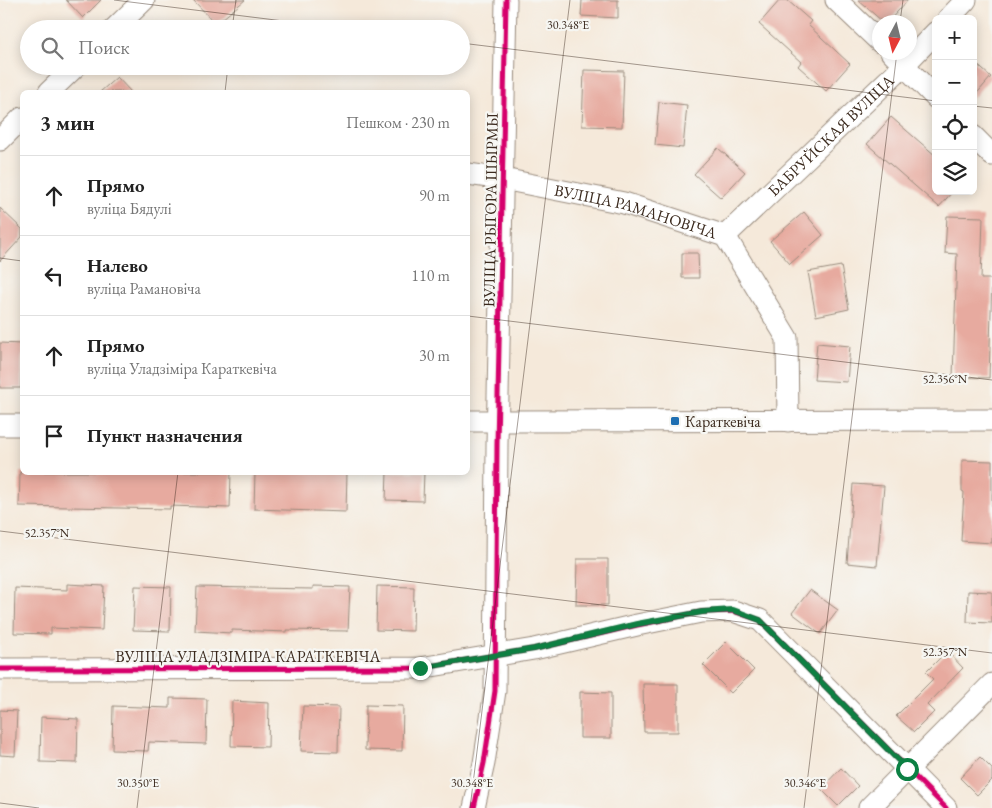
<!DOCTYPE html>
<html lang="ru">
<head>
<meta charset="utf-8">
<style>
  :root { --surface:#fff; --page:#f6f6f6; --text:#222; --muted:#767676; --line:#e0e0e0 }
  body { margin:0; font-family:"EB Garamond",serif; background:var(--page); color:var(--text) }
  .controls { position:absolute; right:15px; top:15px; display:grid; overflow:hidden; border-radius:8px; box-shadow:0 2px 12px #0003 }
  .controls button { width:45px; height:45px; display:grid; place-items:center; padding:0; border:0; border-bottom:1px solid var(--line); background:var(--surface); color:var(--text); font:25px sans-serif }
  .compass { position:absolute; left:872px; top:15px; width:45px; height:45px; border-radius:50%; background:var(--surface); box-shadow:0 2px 12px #0003; rotate:187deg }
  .stop { position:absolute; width:15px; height:15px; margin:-11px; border:4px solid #0b8043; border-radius:50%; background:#fff }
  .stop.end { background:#0b8043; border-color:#fff; box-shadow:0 1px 5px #0008 }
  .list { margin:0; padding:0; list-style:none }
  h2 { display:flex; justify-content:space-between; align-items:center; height:65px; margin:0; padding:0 20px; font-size:21px }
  h2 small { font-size:16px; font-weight:400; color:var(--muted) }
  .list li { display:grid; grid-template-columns:32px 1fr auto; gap:15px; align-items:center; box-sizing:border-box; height:80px; padding:0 20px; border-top:1px solid var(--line) }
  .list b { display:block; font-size:19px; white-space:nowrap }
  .list p { margin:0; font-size:16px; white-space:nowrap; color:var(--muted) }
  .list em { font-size:16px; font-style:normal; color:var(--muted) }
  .icon { flex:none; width:28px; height:28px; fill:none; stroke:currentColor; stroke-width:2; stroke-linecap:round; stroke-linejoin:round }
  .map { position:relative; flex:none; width:992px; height:808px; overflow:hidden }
  .search { position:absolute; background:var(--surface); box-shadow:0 2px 12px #0003; left:20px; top:20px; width:450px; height:55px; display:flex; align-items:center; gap:12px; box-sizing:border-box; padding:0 18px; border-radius:28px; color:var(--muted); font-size:19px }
  .panel { position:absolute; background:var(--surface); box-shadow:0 2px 12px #0003; left:20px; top:90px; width:450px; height:385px; border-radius:8px }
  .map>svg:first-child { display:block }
  .building { fill:#e7aa9f }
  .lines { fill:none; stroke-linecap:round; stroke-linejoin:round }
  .minor-casing { stroke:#988a7c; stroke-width:23 }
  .minor { stroke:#fff; stroke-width:21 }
  .cycleway-casing { stroke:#f6f6f2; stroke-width:8 }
  .cycleway { stroke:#d6006c; stroke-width:5 }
  .route { stroke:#0b8043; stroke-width:6 }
  .ticks { fill:none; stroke:#3b2a1e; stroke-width:1; stroke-opacity:0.45 }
  .poi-dot { fill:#1f6fb2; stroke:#f6f6f2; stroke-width:2 }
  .labels { text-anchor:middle; stroke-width:4.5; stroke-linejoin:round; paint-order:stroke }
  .street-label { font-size:16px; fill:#3b2a1e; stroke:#f6f6f2 }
  .poi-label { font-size:16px; fill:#3b2a1e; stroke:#f6f6f2; text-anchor:start }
  .ticks-label { font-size:12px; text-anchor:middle; fill:#3b2a1e; stroke:#f6f6f2; stroke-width:4.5; stroke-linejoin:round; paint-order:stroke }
</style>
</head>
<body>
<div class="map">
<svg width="992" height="808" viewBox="0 0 992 808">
  <rect width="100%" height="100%" fill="#f6f6f2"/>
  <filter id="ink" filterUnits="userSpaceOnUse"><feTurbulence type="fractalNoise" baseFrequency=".02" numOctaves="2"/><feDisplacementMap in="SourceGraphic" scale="10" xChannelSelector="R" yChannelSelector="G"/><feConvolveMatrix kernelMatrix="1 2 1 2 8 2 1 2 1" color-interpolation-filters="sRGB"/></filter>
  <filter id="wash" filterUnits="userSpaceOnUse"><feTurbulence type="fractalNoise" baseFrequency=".0096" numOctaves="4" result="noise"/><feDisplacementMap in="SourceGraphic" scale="20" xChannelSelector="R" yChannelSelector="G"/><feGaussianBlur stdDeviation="1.12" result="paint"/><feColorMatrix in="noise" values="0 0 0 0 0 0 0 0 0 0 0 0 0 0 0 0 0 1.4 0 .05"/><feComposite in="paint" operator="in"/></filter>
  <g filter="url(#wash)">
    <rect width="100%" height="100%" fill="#f5e9da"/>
    <g id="blocks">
      <!-- building -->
      <g class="building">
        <path d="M66,0H101L83,18Z"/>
        <path d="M193,0H245L216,24Z"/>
        <path d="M582,0H618V18L581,16Z"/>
        <path d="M780,0H787L811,21L808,25L850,64L826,91L798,66L801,62L759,24Z"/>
        <path d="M858,0H908L888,22H883Z"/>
        <path d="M973,61L991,77L973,98Z"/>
        <path d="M584,70L624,71L622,127L582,126Z"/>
        <path d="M117,77L131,92H100Z"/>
        <path d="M659,102L687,105L683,148L655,145Z"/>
        <path d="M891,117L936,156V191H953L939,207L867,144Z"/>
        <path d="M718,148L745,172L721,198L694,174Z"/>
        <path d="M0,208L22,229V237L0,261Z"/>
        <path d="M804,212L823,235L790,264L770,241Z"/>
        <path d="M947,216L983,217L981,279H992L989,378L953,377L957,254L945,253Z"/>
        <path d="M682,253H698L699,278H682Z"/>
        <path d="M841,266L849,309L816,316L808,272Z"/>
        <path d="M0,343L22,344L21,388H0Z"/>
        <path d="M817,343L850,346L847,382L814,380Z"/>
        <path d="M962,460L992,461V543L961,541L964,492L962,491Z"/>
        <path d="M20,472H231L230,508L170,506V509L19,506Z"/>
        <path d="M255,472H347L346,512L254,509Z"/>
        <path d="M387,472H424L423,501L386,500Z"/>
        <path d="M853,484L884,486L877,566L847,563Z"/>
        <path d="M577,559H608V605H576Z"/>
        <path d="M67,584L104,586L102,630L51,628V634L14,633L15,588L67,590Z"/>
        <path d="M135,586L171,587L170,631L133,630Z"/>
        <path d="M313,586L350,587L348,631L287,630V632L232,630V633L195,631L197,587L313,589Z"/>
        <path d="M377,586L414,587L413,631L376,630Z"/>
        <path d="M810,590L838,610L820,634L792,613Z"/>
        <path d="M968,591L992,592V623L967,622Z"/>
        <path d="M726,642L754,670L731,693L703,665Z"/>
        <path d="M947,651L963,668L927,705L934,712L914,732L896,716L933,679L926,672Z"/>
        <path d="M643,684H678V732H644Z"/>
        <path d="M580,692L611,693V738H580Z"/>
        <path d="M170,698L207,699L206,744L149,742L148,751L112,750L113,706L170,708Z"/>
        <path d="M232,701L269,703L268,747L231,746Z"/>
        <path d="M366,705L403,706L402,751L365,750Z"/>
        <path d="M303,706L339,707L338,752L301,751Z"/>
        <path d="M0,710L17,711L15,756L0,755Z"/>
        <path d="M41,717L78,719L77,763L40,762Z"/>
        <path d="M980,757L992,769V780L977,795L960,778Z"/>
        <path d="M841,768L858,786L838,806L821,789Z"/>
      </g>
    </g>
  </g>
  <g filter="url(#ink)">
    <use href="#blocks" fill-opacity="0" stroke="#988a7c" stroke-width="1"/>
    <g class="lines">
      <defs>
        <g id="minor">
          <path d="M836,0L880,42"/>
          <path d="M948,19L966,0"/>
          <path d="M114,29L144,0"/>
          <path d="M891,52L936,98"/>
          <path d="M49,92L76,66"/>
          <path d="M973,136L992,155"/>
          <path d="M0,140L22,118"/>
          <path id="s1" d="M468,174L503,179L624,203L725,236L787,338L788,421"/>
          <path id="s2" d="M725,236L904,65L936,32"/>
          <path d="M468,421L992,420"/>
          <path d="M0,425H22"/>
          <path d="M0,669L420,668L534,649L637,625L701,612L733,611L760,620L946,808"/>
          <path d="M474,808L484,763L495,691L497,445L506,0"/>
          <path d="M869,808L992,684"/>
        </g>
      </defs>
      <!-- minor casing -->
      <use href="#minor" class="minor-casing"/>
      <!-- minor -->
      <use href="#minor" class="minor"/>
      <defs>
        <g id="cycleway">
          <path d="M0,669L420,668L534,649L637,625L701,612L733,611L760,620L946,808"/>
          <path d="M474,808L484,763L495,691L497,445L506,0"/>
        </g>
      </defs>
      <!-- cycleway casing -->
      <use href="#cycleway" class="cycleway-casing"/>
      <!-- cycleway -->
      <use href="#cycleway" class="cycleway"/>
    </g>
  </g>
  <g class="lines" filter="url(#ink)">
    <!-- route -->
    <path class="route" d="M420,668L534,649L637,624L702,612L733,610L760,620L907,769"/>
  </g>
  <!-- ticks -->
  <path class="ticks" d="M114,0L348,29M900,22L903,0M232,29L236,0M461,43L936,101M225,92L228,66M973,106L992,108M0,258L22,261M468,316L992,380M0,531L992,653M0,803L39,808M137,808L178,472M470,808L570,0M804,808L897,52"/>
  <!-- markers -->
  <rect class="poi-dot" x="670" y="416" width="10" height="10" rx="2.5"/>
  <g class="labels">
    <!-- street labels -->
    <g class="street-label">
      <text dy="6" stroke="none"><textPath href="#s2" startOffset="146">БАБРУЙСКАЯ ВУЛІЦА</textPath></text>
      <text transform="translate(490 210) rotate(-89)" y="6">ВУЛІЦА РЫГОРА ШЫРМЫ</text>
      <text dy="6" stroke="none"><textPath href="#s1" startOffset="172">ВУЛІЦА РАМАНОВІЧА</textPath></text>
      <text x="248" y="662">ВУЛІЦА УЛАДЗІМІРА КАРАТКЕВІЧА</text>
    </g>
    <!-- poi labels -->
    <g class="poi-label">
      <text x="685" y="427">Караткевіча</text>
    </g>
  </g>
  <g class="ticks-label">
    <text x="568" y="29">30.348°E</text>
    <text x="945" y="383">52.356°N</text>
    <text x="47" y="537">52.357°N</text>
    <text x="945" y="656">52.357°N</text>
    <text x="138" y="787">30.350°E</text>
    <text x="472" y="787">30.348°E</text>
    <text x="805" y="787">30.346°E</text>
  </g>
</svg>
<div class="controls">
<button>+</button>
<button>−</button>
<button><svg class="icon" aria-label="locate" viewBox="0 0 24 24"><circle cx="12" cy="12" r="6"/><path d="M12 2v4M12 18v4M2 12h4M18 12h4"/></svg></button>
<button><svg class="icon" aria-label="layers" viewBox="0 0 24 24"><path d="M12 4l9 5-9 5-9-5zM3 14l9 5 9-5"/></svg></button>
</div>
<svg class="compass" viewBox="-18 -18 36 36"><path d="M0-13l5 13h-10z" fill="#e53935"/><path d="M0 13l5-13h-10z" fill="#767676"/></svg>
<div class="stop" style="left:907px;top:769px"></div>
<div class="stop end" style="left:420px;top:668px"></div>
<div class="search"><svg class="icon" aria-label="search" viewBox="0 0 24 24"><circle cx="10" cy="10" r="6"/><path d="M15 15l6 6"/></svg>Поиск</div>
<section class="panel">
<h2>3 мин<small>Пешком · 230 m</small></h2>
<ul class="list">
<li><svg class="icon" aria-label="ahead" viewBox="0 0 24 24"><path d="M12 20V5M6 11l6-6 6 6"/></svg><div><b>Прямо</b><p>вуліца Бядулі</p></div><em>90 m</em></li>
<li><svg class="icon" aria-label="left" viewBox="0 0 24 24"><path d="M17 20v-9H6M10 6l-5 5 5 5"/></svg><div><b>Налево</b><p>вуліца Рамановіча</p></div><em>110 m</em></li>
<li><svg class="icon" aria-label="ahead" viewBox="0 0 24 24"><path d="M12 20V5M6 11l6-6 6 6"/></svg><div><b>Прямо</b><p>вуліца Уладзіміра Караткевіча</p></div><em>30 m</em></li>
<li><svg class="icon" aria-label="arrive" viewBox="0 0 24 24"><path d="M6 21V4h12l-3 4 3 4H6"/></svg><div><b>Пункт назначения</b></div></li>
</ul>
</section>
</div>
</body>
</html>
